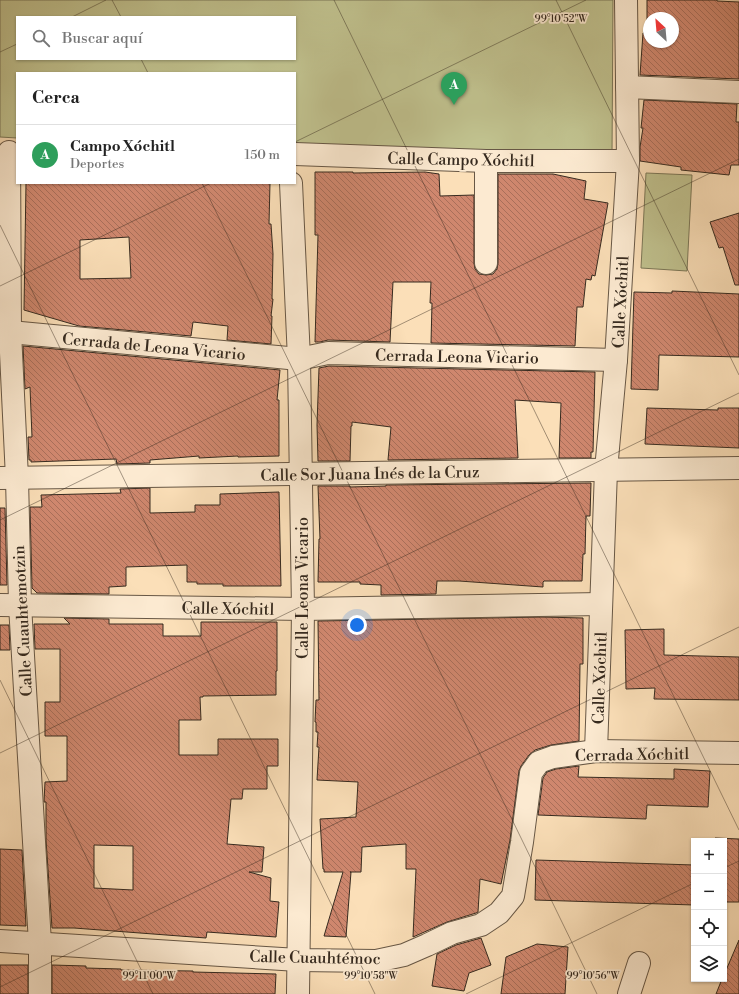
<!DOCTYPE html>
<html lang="es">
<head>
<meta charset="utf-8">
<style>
  :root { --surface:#fff; --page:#f6f6f6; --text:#222; --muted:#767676; --line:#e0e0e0; --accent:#b45309 }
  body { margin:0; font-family:"Libre Bodoni",serif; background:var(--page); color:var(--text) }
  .controls { position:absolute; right:12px; bottom:12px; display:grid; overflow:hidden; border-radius:0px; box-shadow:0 1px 3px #0004 }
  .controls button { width:36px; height:36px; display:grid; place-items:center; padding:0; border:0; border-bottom:1px solid var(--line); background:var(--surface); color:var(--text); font:20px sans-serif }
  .compass { position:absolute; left:643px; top:12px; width:36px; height:36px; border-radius:50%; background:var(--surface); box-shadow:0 1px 3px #0004; rotate:334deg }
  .you { position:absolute; left:357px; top:625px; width:14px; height:14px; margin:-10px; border:3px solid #fff; border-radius:50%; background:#1a73e8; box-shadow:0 0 0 6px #1a73e833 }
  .badge { display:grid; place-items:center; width:26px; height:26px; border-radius:50%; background:var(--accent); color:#fff; font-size:13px; font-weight:700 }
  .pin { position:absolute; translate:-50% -33px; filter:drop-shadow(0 1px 2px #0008) }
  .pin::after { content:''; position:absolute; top:21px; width:14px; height:12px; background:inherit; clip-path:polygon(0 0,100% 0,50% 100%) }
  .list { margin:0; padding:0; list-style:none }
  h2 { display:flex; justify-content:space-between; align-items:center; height:52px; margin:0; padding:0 16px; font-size:17px }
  h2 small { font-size:13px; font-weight:400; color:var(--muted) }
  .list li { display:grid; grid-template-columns:26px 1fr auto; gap:12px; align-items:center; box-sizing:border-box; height:60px; padding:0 16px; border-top:1px solid var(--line) }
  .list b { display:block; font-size:15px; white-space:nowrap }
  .list p { margin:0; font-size:13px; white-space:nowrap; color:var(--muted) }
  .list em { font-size:13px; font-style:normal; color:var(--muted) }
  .icon { flex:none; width:22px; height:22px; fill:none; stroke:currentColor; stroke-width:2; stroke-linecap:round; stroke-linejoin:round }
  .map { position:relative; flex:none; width:739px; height:994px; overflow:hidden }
  .search { position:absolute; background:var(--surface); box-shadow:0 1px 3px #0004; left:16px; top:16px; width:280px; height:44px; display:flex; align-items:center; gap:10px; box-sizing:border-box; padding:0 14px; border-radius:0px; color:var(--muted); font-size:15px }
  .panel { position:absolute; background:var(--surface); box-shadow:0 1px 3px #0004; left:16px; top:72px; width:280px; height:112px; border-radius:0px }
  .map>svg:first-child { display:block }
  .green { fill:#c0c18e; stroke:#7b7656; fill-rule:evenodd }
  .building { fill:url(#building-back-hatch); stroke:#362a1f; fill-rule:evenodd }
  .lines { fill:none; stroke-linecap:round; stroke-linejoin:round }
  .street-casing { stroke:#675745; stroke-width:24 }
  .street { stroke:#fcead1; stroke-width:22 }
  .ticks { fill:none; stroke:#362a1f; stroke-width:1; stroke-opacity:0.45 }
  .labels { text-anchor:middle; stroke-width:3.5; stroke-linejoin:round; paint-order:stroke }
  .street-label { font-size:16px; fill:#362a1f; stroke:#fcead1 }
  .ticks-label { font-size:10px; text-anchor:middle; fill:#362a1f; stroke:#fcead1; stroke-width:3.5; stroke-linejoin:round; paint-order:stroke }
</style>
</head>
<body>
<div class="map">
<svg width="739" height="994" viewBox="0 0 739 994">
  <defs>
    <pattern id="building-back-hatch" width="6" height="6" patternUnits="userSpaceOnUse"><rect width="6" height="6" fill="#cf876e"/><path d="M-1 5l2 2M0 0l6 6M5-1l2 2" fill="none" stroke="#a96f5a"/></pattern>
  </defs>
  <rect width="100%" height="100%" fill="#fbdfb8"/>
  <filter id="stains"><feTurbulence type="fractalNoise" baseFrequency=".005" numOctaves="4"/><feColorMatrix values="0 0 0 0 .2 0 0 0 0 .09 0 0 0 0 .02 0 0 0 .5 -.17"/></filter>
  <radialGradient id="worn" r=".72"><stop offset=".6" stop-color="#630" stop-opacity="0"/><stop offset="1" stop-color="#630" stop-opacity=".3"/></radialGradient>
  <!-- green -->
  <g class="green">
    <path d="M0,0H613L612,155L295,146V73H17V138L0,137ZM17,17H295V59H17Z"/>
    <path d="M646,173L692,175L687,271L641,268Z"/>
  </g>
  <!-- building -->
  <g class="building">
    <path d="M647,0H717V1L739,2V79L640,75L643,33H647ZM649,18H673V42H649Z"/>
    <path d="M644,100L737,104L736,122H739V165H731L729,175L681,170V167L640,161V147L643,128H641Z"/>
    <path d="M315,172H353V173L425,172L439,174L440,196L474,195V263L475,269L479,274L486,275L493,274L497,269L498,263V174H553L586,181L584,199L608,203L595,276L592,275L591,280L586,279L583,307H577L575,346L431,343L432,303H430L431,282H393L390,342L328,340L320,342H315L318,235H315Z"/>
    <path d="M26,183H270L269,224H271L273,254L272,299H273L271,316H272L271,344L227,340L228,326L193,322L191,336L79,326L24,310ZM129,237L131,278L80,279V240Z"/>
    <path d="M739,213V285H735L723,247L719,248L710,222Z"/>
    <path d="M672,291L739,294V357L659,355L658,390L631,389L634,292L672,293Z"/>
    <path d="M23,346L280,370L277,400H279V456L238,457V456L199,458V456L150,460V463L117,464L116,459L31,462V460H29L28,437H32L30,387L25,389Z"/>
    <path d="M329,366L595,372L593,452H591V458H559L561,403L515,400L518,458L388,460L391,427L352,422V426H351L350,461H318L317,425L319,368Z"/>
    <path d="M647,408L718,410V408H739V448L645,444Z"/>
    <path d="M591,483L590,516H586L585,554H583L582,581H544L543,582V587L459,581H437L436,594L381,595V585L360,584V582H318L319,539H320L318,486H350V487L386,486V485Z"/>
    <path d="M150,488V513L195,512V505H220V494L279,492L281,586H223V584H197V582H187V565L126,567V586L109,587V594L37,593L32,588L30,507H42L41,495L121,493L120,489Z"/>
    <path d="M0,508H5L7,585H0Z"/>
    <path d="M542,617L583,618V664H580L579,741L551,745L535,750L529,755L521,766L519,771L510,840L501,884L480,879L478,912L476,913L447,922L413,937L416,869H406V844L362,847L361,872H350H351L346,937L324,936L343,872H324V869H323L320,819L356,817L358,782L317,780L319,747H317L318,732H316V722H315L316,700H319L318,621Z"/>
    <path d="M64,618L109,619V624H163V636H201V622H277V671H276V695L203,696V697H200L201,720H179V755H218V739H278V766H267V789H243L242,799H231L227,844L264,847L262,872H249L271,878L270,901L279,902L276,937L207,932L206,938L74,928H52L46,840V802H44L45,782L67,781V736H45V702H60V649H35L34,624H70ZM94,845L133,846V890L94,888Z"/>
    <path d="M0,625H9L10,650H0Z"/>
    <path d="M664,629V655L739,657V700L654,699L655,688L626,689L625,630Z"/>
    <path d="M579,766L578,777L674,779V769L710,771L708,807L647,805L646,819L538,815L543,778L547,772L556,769Z"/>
    <path d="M715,838L739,839V902H724V841H715Z"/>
    <path d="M0,849L22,850L26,926L0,925Z"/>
    <path d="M536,860L694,865V905L535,900Z"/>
    <path d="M481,938L491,965L469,973L464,991L432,986L437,954L456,945Z"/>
    <path d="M739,940V994H716L722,979H724V975Z"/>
    <path d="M537,944L568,947L565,994H501L506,957Z"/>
    <rect x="0" y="965" width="28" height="29"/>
    <path d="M52,965L86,966V968L121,969V970L193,971V972L276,974L275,994H52Z"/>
  </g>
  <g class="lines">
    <defs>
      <g id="street">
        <path d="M627,87L739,92"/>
        <path d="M9,152L10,332L17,478L20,605L40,943V994"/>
        <path d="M295,154L486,161H628"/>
        <path d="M486,161V263"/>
        <path d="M291,183L299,359L303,609L298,994"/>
        <path d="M1,321L10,332L299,359L328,353L616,360"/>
        <path d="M0,478L739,468"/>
        <path d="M0,605L303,609L601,604"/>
        <path d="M596,751L606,470L616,360L628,161L626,0"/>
        <path d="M0,941L298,960L376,961L404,955L427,945L452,933L481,925L499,913L513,896L522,842L531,773L539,762L553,757L596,751L739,753"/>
        <path d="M629,994L639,963"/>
      </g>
    </defs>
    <!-- street casing -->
    <use href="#street" class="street-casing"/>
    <!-- street -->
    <use href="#street" class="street"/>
  </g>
  <!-- ticks -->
  <path class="ticks" d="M112,0L121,17M334,0L739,830M556,0L739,375M72,17L106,0M0,52L17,44M141,59L148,73M295,142L586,0M202,183L597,994M0,225L375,994M0,286L211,183M0,520L739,159M0,680L153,994M0,753L739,393M724,868L739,861M0,987L739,627M466,994L694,883"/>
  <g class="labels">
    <!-- street labels -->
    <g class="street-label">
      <text transform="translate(461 159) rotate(1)" y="6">Calle Campo Xóchitl</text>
      <text transform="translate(620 302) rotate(-87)" y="6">Calle Xóchitl</text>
      <text transform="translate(154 346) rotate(5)" y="6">Cerrada de Leona Vicario</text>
      <text transform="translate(457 356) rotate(1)" y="6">Cerrada Leona Vicario</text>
      <text transform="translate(370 473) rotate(-1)" y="6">Calle Sor Juana Inés de la Cruz</text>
      <text transform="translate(302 588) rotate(-90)" y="6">Calle Leona Vicario</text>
      <text transform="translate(228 608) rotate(1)" y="6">Calle Xóchitl</text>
      <text transform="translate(22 621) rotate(-93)" y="6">Calle Cuauhtemotzin</text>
      <text transform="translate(599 678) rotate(-88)" y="6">Calle Xóchitl</text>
      <text transform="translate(632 754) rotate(-1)" y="6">Cerrada Xóchitl</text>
      <text transform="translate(315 957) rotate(1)" y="6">Calle Cuauhtémoc</text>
    </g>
  </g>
  <g class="ticks-label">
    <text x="561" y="22">99°10'52"W</text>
    <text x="149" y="979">99°11'00"W</text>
    <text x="371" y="979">99°10'58"W</text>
    <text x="593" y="979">99°10'56"W</text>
  </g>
  <rect width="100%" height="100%" filter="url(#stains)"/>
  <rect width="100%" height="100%" fill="url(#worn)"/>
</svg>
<div class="controls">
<button>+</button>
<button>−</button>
<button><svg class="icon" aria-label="locate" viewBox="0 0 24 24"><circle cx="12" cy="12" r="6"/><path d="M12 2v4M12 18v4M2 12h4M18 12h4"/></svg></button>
<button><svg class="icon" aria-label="layers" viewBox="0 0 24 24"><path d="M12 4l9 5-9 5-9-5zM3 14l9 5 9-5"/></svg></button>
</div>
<svg class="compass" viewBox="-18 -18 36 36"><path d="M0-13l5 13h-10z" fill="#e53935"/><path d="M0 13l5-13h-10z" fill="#767676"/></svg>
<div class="you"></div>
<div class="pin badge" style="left:454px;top:105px;background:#2e9e5b">A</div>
<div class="search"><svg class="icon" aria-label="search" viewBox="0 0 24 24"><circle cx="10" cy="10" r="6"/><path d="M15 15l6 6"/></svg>Buscar aquí</div>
<section class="panel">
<h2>Cerca<small></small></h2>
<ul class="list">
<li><span class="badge" style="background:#2e9e5b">A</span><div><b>Campo Xóchitl</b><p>Deportes</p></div><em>150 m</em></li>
</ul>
</section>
</div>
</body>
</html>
